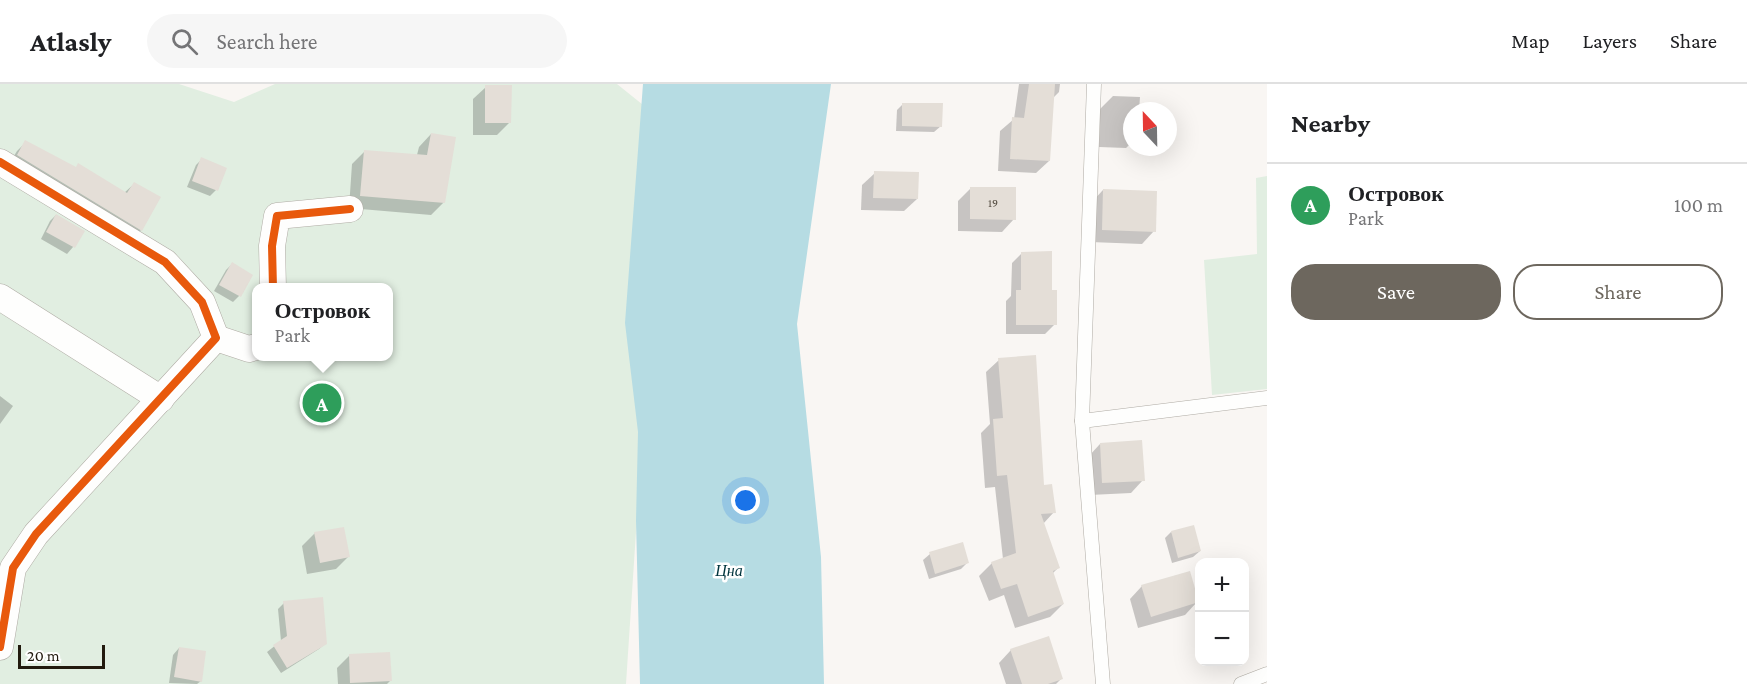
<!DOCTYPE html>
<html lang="en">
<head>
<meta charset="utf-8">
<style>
  :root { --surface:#fff; --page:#f6f6f6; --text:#202124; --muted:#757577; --line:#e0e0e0; --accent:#6d675e }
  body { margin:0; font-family:"Crimson Pro",serif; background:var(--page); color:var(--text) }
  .controls { position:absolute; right:18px; bottom:18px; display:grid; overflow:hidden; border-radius:12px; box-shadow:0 6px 24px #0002 }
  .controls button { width:54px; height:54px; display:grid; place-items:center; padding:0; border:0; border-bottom:2px solid var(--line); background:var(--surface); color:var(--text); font:30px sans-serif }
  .compass { position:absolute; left:1123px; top:18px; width:54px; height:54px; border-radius:50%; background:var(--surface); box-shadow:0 6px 24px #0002; rotate:338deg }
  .scale { position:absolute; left:18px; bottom:15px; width:87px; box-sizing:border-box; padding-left:6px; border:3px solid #221a0e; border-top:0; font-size:16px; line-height:21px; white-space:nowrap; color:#221a0e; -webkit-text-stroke:4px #fff; paint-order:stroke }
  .you { position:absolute; left:746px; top:417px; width:21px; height:21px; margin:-15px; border:4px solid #fff; border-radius:50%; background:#1a73e8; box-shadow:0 0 0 9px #1a73e833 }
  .badge { display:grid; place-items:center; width:39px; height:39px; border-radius:50%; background:var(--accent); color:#fff; font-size:20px; font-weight:700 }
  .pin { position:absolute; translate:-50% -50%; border:3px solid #fff; box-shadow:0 2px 6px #0006 }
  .popup { position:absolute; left:252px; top:199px; width:141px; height:78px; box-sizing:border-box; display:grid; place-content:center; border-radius:12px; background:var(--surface); filter:drop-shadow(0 2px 4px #0005); font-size:20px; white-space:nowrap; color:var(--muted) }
  .popup b { font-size:22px; color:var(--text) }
  .popup::after { content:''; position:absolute; left:50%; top:100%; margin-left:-12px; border:12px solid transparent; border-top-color:var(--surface) }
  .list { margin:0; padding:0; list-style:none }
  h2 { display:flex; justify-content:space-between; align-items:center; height:78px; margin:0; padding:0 24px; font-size:26px }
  h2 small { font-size:20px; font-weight:400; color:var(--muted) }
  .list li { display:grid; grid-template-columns:39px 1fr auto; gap:18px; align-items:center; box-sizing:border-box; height:84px; padding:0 24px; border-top:2px solid var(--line) }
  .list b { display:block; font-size:22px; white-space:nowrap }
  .list p { margin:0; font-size:20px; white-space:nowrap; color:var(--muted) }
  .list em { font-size:20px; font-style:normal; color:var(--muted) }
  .actions { display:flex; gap:12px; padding:18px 24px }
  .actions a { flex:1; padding:14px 0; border:2px solid var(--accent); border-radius:24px; text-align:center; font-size:21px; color:var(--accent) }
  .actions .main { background:var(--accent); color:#fff }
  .icon { flex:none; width:33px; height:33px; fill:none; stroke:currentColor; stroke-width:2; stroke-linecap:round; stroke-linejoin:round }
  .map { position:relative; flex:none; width:1267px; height:600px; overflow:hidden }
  header { display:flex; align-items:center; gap:36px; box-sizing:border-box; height:84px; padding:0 30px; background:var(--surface); border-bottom:2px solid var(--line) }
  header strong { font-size:28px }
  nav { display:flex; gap:33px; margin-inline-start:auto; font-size:21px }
  .search { width:420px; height:54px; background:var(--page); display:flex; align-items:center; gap:15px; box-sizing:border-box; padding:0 21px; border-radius:33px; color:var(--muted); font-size:22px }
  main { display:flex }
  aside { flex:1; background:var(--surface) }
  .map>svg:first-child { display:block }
  .green { fill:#e1eee1; fill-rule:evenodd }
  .water { fill:#b6dce3 }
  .shadow { fill:#0003 }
  .building { fill:#e4ded7 }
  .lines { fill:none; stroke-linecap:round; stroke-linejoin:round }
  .lane-casing { stroke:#afaba4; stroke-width:15 }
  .street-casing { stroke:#afaba4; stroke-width:27 }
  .lane { stroke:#fefefd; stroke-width:14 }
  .street { stroke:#fefefd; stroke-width:26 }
  .cycleway-casing { stroke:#fff; stroke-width:11 }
  .cycleway { stroke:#e8590c; stroke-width:8 }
  .labels { text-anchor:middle; stroke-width:5; stroke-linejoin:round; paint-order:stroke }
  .number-label { font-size:12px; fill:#544c41 }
  .water-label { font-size:16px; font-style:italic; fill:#00343d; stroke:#fff }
</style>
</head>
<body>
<header>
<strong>Atlasly</strong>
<div class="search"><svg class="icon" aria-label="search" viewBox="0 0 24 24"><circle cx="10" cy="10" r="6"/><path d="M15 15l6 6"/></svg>Search here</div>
<nav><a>Map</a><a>Layers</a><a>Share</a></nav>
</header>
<main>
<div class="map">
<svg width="1267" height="600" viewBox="0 0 1267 600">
  <rect width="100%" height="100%" fill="#f9f6f3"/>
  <!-- green -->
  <g class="green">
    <path d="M0,0H179L234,18L275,0H617L663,37L626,600H0ZM256,204H388V272H256Z"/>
    <path d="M1267,92V305L1212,311L1204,176L1257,170L1256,94Z"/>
  </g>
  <!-- water -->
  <path class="water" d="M643,0H831L797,240L821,473L824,600H640L636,437L638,348L625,239Z"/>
  <!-- shadow -->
  <g class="shadow">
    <path d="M1019,0H1060L1059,8L1052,15L1049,77L1036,89L998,87L1000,47L1014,35Z"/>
    <path d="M486,3L510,38L497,51H473V15Z"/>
    <path d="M1113,12L1140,13L1139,27H1132V58L1126,64L1099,63L1100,25Z"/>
    <path d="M903,20L941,42L934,48L896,47L897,26Z"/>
    <path d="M431,50L444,118L431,131L349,124L352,80L365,67L417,71L419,63Z"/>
    <path d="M26,58L124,109L134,100L141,146L132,155L9,80L17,67Z"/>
    <path d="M202,75L216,106L210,112L187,103L196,81Z"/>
    <path d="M875,89L917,115L904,127L861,126L862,101Z"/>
    <path d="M971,104L1014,135L1002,148L958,147V117Z"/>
    <path d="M1103,106L1154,147L1142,160L1090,158L1091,119Z"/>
    <path d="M56,131L83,147L73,163L67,170L41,155L50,137Z"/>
    <path d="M1022,169L1051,207L1055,240L1045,250H1006V217L1011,212L1012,179Z"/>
    <path d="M232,180L251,191L239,212L233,218L214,207L226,186Z"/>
    <path d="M999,276L1043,403L1054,428L1043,440L1058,484L1052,490L1063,520L1050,533L1015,544L1004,511L989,517L979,492L992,479L1003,475L995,403L985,404L981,349L990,340L986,288Z"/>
    <path d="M0,312L13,322L0,340Z"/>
    <path d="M1100,360L1143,396L1131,409L1090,411L1088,373Z"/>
    <path d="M1171,448L1200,467L1193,473L1172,479L1165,454Z"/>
    <path d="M315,449L348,473L336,485L307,490L302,462Z"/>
    <path d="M930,470L967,479L961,485L929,495L923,476Z"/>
    <path d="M1142,502L1197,518L1185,531L1138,544L1130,515Z"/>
    <path d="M284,519L326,559L319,565L281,589L267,568L281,557L278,525Z"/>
    <path d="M179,564L201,597L197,600L169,599L173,571Z"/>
    <path d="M1011,566L1062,594L1056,600H1006L999,579Z"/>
    <path d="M349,572L390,597L387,600H338L337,584Z"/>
  </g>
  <!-- building -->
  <g class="building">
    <path d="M1029,0H1055L1050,77L1010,75L1012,33L1024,34Z"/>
    <path d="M485,1H512L511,39H485Z"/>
    <path d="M902,19H943L942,43L902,42Z"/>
    <path d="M431,49L456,53L445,119L360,112L364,66L427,71Z"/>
    <path d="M25,56L76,83L78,79L127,109L134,98L161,113L142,147L17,71Z"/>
    <path d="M201,73L227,84L218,107L192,97Z"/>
    <path d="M874,87L919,88L918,115L873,114Z"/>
    <path d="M970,103H1016V136L970,135Z"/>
    <path d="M1103,105L1157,107L1156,148L1102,146Z"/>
    <path d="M56,130L85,147L75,164L46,148Z"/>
    <path d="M1052,167V206H1057V241H1016V206H1021V168Z"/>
    <path d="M232,178L253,191L241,213L219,201Z"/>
    <path d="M1036,271L1044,401L1052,400L1056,429L1041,430L1060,484L1053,487L1064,520L1028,533L1017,500L1001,505L991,478L1016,469L1007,391L997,392L993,335L1003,334L998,274Z"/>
    <path d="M1142,356L1145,397L1102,399L1100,359Z"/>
    <path d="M1194,441L1201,467L1178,474L1171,447Z"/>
    <path d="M344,443L350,473L320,479L314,448Z"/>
    <path d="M963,458L969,479L935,490L929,468Z"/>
    <path d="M1190,487L1199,518L1151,533L1141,501Z"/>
    <path d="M323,513L327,560L287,584L273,561L287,552L283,517Z"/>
    <path d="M1049,552L1063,595L1048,600H1022L1010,565Z"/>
    <path d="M179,563L206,567L202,598L174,593Z"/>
    <path d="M390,568L392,597L350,599L349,570Z"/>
  </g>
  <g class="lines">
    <defs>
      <g id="lane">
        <path d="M1094,0L1082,337L1103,600"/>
        <path d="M1082,337L1267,314"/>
        <path d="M1241,600L1267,590"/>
      </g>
      <g id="street">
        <path d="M0,78L165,178L202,218L216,254L36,450L13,484L0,563"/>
        <path d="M273,204L272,162L277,132L350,125"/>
        <path d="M0,213L161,315"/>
        <path d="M216,254L249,265L256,263"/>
      </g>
    </defs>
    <!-- lane casing -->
    <use href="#lane" class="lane-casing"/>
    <!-- street casing -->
    <use href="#street" class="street-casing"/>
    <!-- lane -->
    <use href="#lane" class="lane"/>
    <!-- street -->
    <use href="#street" class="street"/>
    <defs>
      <g id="cycleway">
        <path d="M0,78L165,178L202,218L216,254L36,450L13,484L0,563"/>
        <path d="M273,204L272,162L277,132L350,125"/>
      </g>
    </defs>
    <!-- cycleway casing -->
    <use href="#cycleway" class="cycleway-casing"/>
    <!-- cycleway -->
    <use href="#cycleway" class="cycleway"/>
  </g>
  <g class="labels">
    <!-- number labels -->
    <g class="number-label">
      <text x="993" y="123">19</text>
    </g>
    <!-- water labels -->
    <g class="water-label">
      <text x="729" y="492">Цна</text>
    </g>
  </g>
</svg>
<div class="controls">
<button>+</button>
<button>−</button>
</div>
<svg class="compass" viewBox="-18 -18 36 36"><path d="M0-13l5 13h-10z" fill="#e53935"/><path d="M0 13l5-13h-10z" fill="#757577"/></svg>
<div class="scale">20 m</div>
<div class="you"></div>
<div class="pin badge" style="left:322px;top:319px;background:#2e9e5b">A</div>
<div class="popup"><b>Островок</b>Park</div>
</div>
<aside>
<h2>Nearby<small></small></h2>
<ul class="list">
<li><span class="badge" style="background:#2e9e5b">A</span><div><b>Островок</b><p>Park</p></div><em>100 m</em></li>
</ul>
<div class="actions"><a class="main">Save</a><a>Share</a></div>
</aside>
</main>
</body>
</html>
